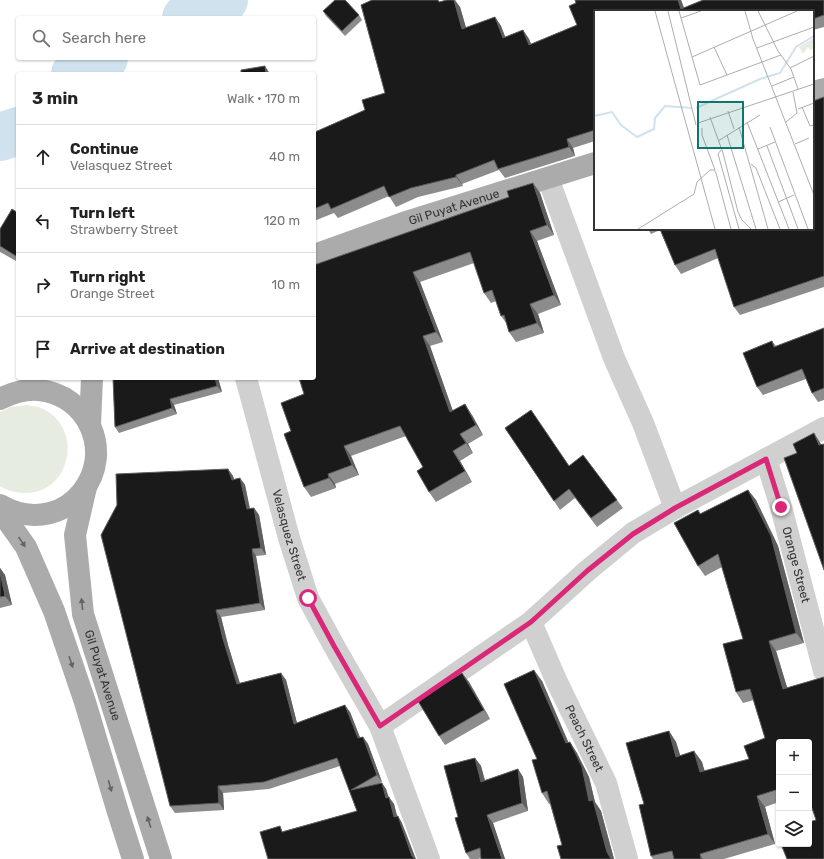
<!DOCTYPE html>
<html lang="en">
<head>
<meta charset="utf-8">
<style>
  :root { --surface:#fff; --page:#f2f2f2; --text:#222; --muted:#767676; --line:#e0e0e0 }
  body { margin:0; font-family:Rubik,sans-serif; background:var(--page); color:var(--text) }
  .controls { position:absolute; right:12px; bottom:12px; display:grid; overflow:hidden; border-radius:4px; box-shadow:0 1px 3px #0004 }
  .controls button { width:36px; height:36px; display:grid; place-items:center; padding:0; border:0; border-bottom:1px solid var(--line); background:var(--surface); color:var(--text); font:20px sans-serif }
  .stop { position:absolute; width:12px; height:12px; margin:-9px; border:3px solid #db2777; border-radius:50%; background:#fff }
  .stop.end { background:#db2777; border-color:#fff; box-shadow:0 1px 4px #0008 }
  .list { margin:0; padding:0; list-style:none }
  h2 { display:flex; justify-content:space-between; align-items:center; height:52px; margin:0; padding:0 16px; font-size:17px }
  h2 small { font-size:13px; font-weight:400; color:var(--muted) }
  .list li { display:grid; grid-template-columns:26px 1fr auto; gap:12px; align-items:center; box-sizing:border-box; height:64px; padding:0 16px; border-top:1px solid var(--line) }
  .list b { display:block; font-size:15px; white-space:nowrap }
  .list p { margin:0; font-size:13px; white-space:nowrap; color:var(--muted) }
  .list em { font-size:13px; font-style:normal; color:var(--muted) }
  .icon { flex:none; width:22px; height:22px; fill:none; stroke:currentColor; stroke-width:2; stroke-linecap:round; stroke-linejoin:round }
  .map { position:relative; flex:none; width:824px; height:859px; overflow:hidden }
  .search { position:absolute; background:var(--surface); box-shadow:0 1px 3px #0004; left:16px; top:16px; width:300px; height:44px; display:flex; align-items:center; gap:10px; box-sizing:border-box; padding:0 14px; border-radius:4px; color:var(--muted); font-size:15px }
  .panel { position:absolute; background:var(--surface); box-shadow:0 1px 3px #0004; left:16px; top:72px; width:300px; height:308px; border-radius:4px }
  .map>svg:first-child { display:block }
  .green { fill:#e6ecdf }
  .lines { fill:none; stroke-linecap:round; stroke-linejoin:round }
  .river { stroke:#cfe2ee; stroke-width:48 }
  .minor { stroke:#d0d0d0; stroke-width:22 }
  .primary { stroke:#ababab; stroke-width:22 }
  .wall { fill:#8c8c8c }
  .shaded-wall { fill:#5f5f5f }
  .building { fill:#1a1a1a; stroke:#5f5f5f }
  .oneway { fill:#636363 }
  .route { stroke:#db2777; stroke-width:5 }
  .labels { text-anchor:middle; stroke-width:4; stroke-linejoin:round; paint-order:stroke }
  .street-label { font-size:12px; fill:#333; stroke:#fff }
  .inset-river { fill:none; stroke:#cfe2ee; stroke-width:2 }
  .inset-road { fill:none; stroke:#adadad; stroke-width:1 }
  .view { fill:#0f766e; fill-opacity:0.15; stroke:#0f766e; stroke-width:2 }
  .inset-edge { fill:none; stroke:#333; stroke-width:2 }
</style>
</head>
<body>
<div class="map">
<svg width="824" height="859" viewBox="0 0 824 859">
  <rect width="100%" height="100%" fill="#fff"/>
  <!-- green -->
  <path class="green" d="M26,405C31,406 36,406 41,408C84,426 72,493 26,493C17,493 8,491 0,486V412L11,407Z"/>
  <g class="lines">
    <!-- river -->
    <g class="river">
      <path d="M186,18L224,0"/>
      <path d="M75,74L104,58"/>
      <path d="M0,137L18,131"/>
    </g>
    <!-- minor -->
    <g class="minor">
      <path d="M548,178L614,358L643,423L675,508"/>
      <path id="s1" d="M246,378L289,538L308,598L334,646L380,726L421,837L429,859"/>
      <path id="s2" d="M766,459L781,507L824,671"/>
      <path id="s3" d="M531,622L556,680L606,783L627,859"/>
      <path d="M380,726L531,622L587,571L633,533L675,508L824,428"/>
    </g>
    <!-- primary -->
    <g class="primary">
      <path d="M813,92L824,89"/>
      <path id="s4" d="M314,255L403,223L595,163"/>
      <path d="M0,399C12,393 24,389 38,390C88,394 114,452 82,492C74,502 62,510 50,513C33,517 15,514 0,505"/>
      <path d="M90,424L92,378"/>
      <path id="s5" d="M86,487L75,535L83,614L161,859"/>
      <path d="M0,510L26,547L54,611L85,702L118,812L133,859"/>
    </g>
  </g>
  <!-- wall -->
  <g class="wall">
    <path d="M575,0H681L684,8L824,0V27L813,30V11H595V141L573,148L575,156L505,178L499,170L462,184L463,186L418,197L396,207L389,196L338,218L334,213L314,221V130L315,132L365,110L385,93L442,1L460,7L466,28L495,17L501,26L505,37L523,30L529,39L531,44L577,25L576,3Z"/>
    <path d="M323,11L359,15L362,20L345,36L326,16Z"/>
    <path d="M824,97V287L740,315L734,307L718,258L681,274L675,265L660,230L651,234L648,229H813Z"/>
    <path d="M533,183L540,193L554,235L537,241L561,305L538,314L544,333L516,342L509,332L507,324L501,316L496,301L491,303L484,293L474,263L420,282L443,342L430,346L453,411L472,415L483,435L468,444L473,453L460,461L472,482L436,502L429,492L423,467L406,436L351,456L359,475L335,484L336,488L311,497L304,487L291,431L304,394L314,265L509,197Z"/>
    <path d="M18,213V262L0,252V229Z"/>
    <path d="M824,328V400L818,402L812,393L806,379L763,395L757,387L772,341L776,346Z"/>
    <path d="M113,378H218L222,392L174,405L177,414L119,433L115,427Z"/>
    <path d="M505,428L617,500L623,508L597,527L575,498L560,510Z"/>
    <path d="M228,469L233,476L234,479L240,478L245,485L250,508H254L259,515L266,555L256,556L265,610L221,617L228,645L240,683L281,673L286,680L297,723L350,712L360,738L363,737L368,744L382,782L380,783H382L386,789L389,798L394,804L397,816L402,823L284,831L357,811L340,766L269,789L223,793L224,810L175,813L170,806Z"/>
    <path d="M748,490L756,500L778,546L804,643L776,651L787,688L824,677V859H787L781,844H809V822L816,820L809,799V742H779V802L765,807L775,844L724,859H653L651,856L639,805L644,804L626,743L669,731L676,742L680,756L694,751L702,762L704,771L749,759L744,746L765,738L754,700L743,703L736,692L723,644L743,639L722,567L705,576L698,566L674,523L698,510L700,514Z"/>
    <path d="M0,568L5,575L12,605L0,608Z"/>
    <path d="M462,673L469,682L490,719L445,745L439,736Z"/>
    <path d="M542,681L568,742L577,753L589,777L595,802L601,811L614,859H561L562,845L550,804H549L542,793L537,759Z"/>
    <path d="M475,758L481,766L485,780L518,769L523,777L528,811L493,823L505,859H481V858L478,859H470L466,853L458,817Z"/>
  </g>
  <!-- shaded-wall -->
  <g class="shaded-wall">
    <path d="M454,0H455L460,7L469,38L462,29Z"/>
    <path d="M678,0H681L685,11L681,9Z"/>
    <path d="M495,17L501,26L509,47L503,38Z"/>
    <path d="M523,30L529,39L535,54L529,45Z"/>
    <path d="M265,66L270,74H266Z"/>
    <path d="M567,139L573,148L575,156L569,147Z"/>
    <path d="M456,175L462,184L463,186L456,177Z"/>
    <path d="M533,183L540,193L554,235L547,225Z"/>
    <path d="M530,231L537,241L561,305L554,295Z"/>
    <path d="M18,252V259L16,256Z"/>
    <path d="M413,272L420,282L443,342L436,332Z"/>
    <path d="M530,304L538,314L544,333L537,323Z"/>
    <path d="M423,336L430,346L457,423L450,412Z"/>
    <path d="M215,378H218L222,392L217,386Z"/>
    <path d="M170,399L174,405L177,414L172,408Z"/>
    <path d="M465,404L472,415L483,435L476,425Z"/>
    <path d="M814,433L821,444L824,451L819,445Z"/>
    <path d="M460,434L468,444L473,453L466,443Z"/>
    <path d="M344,446L351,456L359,475L352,465Z"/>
    <path d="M453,451L460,461L472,482L465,471Z"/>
    <path d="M228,469L233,476L236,487L232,480Z"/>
    <path d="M328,474L335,484L336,488L329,478Z"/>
    <path d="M240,478L245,485L251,516L247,509Z"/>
    <path d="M748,490L756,500L778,546L804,643L796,633Z"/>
    <path d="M254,508L259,515L266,555L261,548Z"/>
    <path d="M252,549L256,556L265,610L260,603Z"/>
    <path d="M0,568L5,575L12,605L5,596L0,572Z"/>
    <path d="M216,610L221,617L228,645L242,691L237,684L223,639Z"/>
    <path d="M769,641L776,651L791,700L783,689Z"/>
    <path d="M534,670L542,681L573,753L566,743Z"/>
    <path d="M281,673L286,680L299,731L294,724Z"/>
    <path d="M462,673L469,682L490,719L484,710Z"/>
    <path d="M345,705L350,712L363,745L358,738Z"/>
    <path d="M669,731L676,742L684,767L676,757Z"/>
    <path d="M363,737L368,744L382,782L377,775Z"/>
    <path d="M570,742L577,753L589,777L595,802L601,811L614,859H611L607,852L589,801Z"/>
    <path d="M694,751L702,762L708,782L700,772Z"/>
    <path d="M475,758L481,766L487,790L481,782Z"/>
    <path d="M518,769L523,777L528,811L522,803Z"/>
    <path d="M382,783L386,789L391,805L386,798Z"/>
    <path d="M218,786L223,793L224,810L219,803Z"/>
    <path d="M757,796L765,807L775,844L768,834Z"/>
    <path d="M389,797L394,804L399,824L394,817Z"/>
    <path d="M487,815L493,823L505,859H502Z"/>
    <path d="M398,816L402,823L416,859H414L412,856Z"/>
    <path d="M700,854L703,859H701Z"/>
  </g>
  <!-- building -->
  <g class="building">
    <path d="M335,0H345L359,15L342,31L323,11Z"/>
    <path d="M372,0H438L439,2L447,0H454L462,29L495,17L503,38L523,30L529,45L577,25L569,6L576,3L575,0H678L681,9L703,0H824V15L813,19V11H595V130L567,139L569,147L498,169L494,160L456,175V177L411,188L389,197L384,186L331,209L328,203L314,209V131L315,132L365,110L362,100L385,93L361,5Z"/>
    <path d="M265,66L266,74H241V70Z"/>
    <path d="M824,97V276L734,307L715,249L675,265L660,229H813V101Z"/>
    <path d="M533,183L547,225L530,231L554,295L530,304L537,323L509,332L504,315L501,316L492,290L484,293L470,252L413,272L436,332L423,336L450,412L465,404L476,425L460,434L466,443L453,451L465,471L429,492L417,471L423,467L400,426L344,446L352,465L328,474L329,478L304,487L284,434L291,431L281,403L304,394L299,378H314V265L509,197L507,191Z"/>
    <path d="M12,209L18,213V252L16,256L0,246V229Z"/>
    <path d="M824,328V388L812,393L802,369L757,387L743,353L772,341L774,347Z"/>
    <path d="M113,378H215L217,386L170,399L172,408L115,427Z"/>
    <path d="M531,410L569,466L583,455L617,500L591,518L569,489L554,501L505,428Z"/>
    <path d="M814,433L819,445L824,444V570L784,458L797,453L793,444Z"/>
    <path d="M228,469L232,480L240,478L247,509L254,508L261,548L252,549L260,603L216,610L223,639L237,684L281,673L294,724L345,705L358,738L363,737L377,775L351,790L382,783L386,798L389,797L394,817L398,816L412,856L415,859H268L260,832L280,826L282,832L357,811L337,758L264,782L218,786L219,803L170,806L101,535L117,505L116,474Z"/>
    <path d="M748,490L771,536L796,633L769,641L783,689L824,677V859H787L781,844H809V822L816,820L809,799V742H779V789L757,796L768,834L700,854L701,859H674L672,851L651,856L639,805L644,804L626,743L669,731L676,757L694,751L700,772L749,759L744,746L765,738L750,689L736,692L723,644L743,639L718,554L698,566L674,523L698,510L700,514Z"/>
    <path d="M0,572L5,596L0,597Z"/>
    <path d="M534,670L566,743L570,742L582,767L589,801L593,800L607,852L611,859H561L557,846L562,845L547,791L542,793L532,760L537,759L504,684Z"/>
    <path d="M462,673L484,710L439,736L418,701L441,686Z"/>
    <path d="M475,758L481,782L518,769L522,803L487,815L502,859H481L480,848L466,853L455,818L458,817L444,766Z"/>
  </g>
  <!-- one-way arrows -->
  <defs><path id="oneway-solid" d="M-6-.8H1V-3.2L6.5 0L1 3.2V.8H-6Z"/></defs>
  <g class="oneway">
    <use href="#oneway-solid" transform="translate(22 542) rotate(56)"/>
    <use href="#oneway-solid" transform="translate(82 604) rotate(-96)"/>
    <use href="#oneway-solid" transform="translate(71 662) rotate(71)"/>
    <use href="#oneway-solid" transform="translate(110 786) rotate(74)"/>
    <use href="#oneway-solid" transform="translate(149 822) rotate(-108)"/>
  </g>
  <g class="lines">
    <!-- route -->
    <path class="route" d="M308,598L334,646L380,726L531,622L587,571L633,534L675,508L766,459L781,507"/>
  </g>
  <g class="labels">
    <!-- street labels -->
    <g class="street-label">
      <text dy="4" stroke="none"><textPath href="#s4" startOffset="148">Gil Puyat Avenue</textPath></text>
      <text dy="4" stroke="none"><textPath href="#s1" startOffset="163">Velasquez Street</textPath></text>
      <text dy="4" stroke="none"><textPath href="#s2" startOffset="110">Orange Street</textPath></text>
      <text dy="4" stroke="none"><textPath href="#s5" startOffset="193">Gil Puyat Avenue</textPath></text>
      <text dy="4" stroke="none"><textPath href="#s3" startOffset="128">Peach Street</textPath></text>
    </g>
  </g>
  <!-- overview -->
  <g transform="translate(594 10)">
    <rect width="220" height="220" fill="#fff"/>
    <path d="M220,28V38L216,40L214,37L209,44L205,37Z" fill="#e6ecdf"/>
    <path class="inset-river" d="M102,98L166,69L186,63L202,37L220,26M0,106L18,102L27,115L43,127L60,119L61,108L71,96L98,98"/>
    <path class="inset-road" d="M61,1L121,219M74,1L102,115M85,1L106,75L187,45M151,1L159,29L220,185M164,1L184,41L197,59L204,79M87,8L107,1M120,37L133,65M163,38L220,17M98,47L203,1M196,58L220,46M178,76L200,67M208,97L216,116L220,115M204,99L220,93M134,101L140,119M116,107L129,143L144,202L148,210L157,219M153,112L195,219M192,112L203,103L199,82M104,113L220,74M145,117L174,219M176,117L214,219M108,118V125L121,160M133,125L162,219M124,131L166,105M201,134L215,128M173,136L204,219M164,139L181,132M127,140L124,144L145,219M157,154L162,158L186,219M122,163L137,219M184,192L200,185M44,219L100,184L103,172L116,160H120L122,163"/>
    <path class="view" d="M104,92H149V138H104Z"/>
    <rect width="220" height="220" class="inset-edge"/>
  </g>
</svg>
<div class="controls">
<button>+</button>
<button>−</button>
<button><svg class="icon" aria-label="layers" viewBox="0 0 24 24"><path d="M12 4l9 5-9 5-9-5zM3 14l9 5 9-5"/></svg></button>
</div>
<div class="stop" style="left:308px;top:598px"></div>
<div class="stop end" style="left:781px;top:507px"></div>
<div class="search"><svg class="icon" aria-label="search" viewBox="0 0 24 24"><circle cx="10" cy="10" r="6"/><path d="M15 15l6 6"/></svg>Search here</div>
<section class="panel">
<h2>3 min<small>Walk · 170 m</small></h2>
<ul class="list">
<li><svg class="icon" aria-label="ahead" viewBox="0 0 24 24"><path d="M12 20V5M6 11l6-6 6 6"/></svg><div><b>Continue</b><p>Velasquez Street</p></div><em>40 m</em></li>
<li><svg class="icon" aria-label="left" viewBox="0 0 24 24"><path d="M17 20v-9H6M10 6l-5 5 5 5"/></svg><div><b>Turn left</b><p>Strawberry Street</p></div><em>120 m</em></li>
<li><svg class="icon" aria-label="right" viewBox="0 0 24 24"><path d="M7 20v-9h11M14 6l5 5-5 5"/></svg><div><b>Turn right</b><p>Orange Street</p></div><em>10 m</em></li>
<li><svg class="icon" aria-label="arrive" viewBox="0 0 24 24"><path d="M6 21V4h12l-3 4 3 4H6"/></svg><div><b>Arrive at destination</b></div></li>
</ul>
</section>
</div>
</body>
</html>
